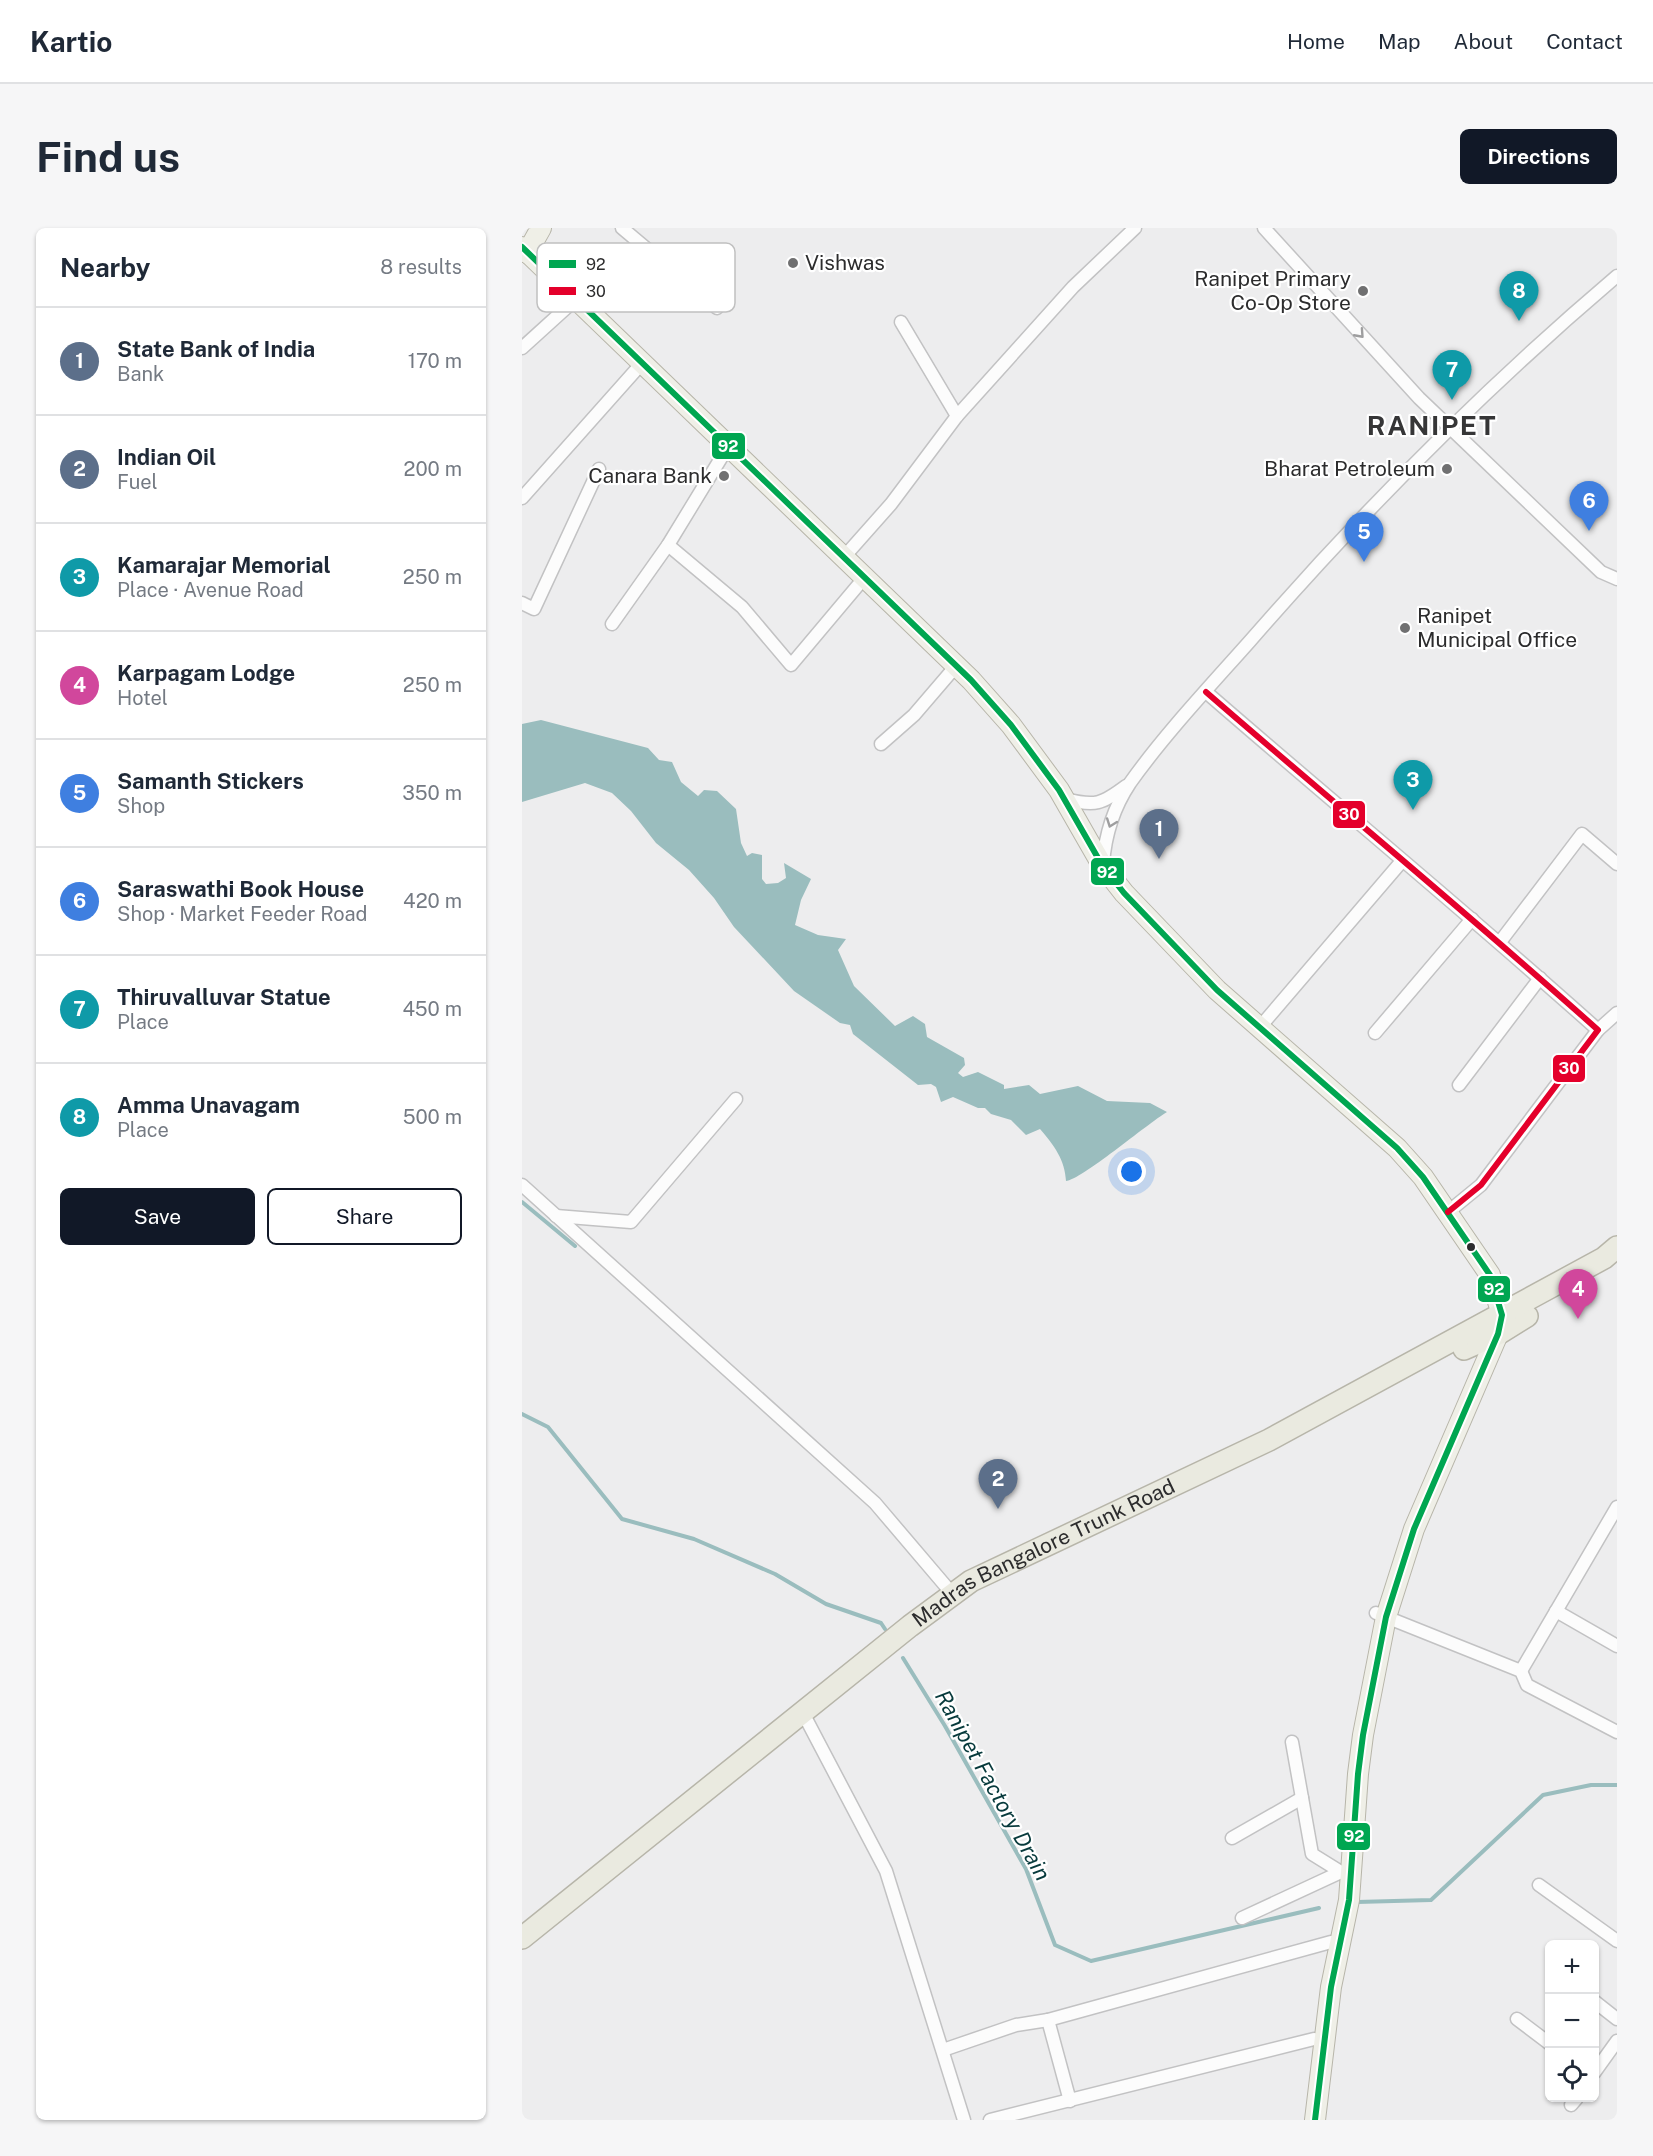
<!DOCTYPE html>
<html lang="en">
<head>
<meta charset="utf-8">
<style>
  :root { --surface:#fff; --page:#f6f6f7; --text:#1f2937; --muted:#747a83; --line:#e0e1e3; --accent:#111827 }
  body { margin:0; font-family:"Public Sans",sans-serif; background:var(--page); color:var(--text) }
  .controls { position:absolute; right:18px; bottom:18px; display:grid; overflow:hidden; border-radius:9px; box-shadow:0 2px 4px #0004 }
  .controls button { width:54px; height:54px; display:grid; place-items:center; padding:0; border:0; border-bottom:2px solid var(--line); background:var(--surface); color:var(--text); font:30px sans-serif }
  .you { position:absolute; left:610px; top:944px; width:21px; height:21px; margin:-15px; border:4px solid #fff; border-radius:50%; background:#1a73e8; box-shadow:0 0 0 9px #1a73e833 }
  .badge { display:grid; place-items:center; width:39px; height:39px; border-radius:50%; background:var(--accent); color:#fff; font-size:20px; font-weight:700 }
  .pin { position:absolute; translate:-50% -50px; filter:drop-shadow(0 2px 3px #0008) }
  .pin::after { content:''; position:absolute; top:32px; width:21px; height:18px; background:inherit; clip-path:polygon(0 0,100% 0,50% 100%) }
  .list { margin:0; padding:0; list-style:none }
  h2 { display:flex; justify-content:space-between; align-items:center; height:78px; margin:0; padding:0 24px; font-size:26px }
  h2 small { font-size:20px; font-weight:400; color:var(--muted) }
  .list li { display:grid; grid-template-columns:39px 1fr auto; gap:18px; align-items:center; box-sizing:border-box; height:108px; padding:0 24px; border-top:2px solid var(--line) }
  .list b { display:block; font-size:22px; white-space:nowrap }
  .list p { margin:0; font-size:20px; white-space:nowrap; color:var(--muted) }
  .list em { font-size:20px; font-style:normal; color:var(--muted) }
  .actions { display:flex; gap:12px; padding:18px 24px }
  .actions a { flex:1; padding:14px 0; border:2px solid var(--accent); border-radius:9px; text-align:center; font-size:21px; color:var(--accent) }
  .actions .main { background:var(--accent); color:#fff }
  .icon { flex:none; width:33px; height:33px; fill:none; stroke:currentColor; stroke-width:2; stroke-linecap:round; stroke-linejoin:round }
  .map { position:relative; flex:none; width:1095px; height:1892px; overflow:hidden; border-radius:9px }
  header { display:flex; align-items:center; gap:36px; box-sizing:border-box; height:84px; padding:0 30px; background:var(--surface); border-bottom:2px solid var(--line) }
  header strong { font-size:28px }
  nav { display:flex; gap:33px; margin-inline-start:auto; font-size:21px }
  .intro { display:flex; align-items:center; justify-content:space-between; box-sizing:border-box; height:144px; padding:0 36px }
  h1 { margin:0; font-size:42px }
  .button { padding:15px 27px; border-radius:9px; background:var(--accent); color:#fff; font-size:21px; font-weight:700 }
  main { display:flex; gap:36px; padding:0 36px }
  aside { flex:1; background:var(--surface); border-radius:9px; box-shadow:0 2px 4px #0004 }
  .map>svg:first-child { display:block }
  .water { fill:#9abdbe }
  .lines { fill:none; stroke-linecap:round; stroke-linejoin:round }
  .stream { stroke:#9abdbe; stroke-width:4 }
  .minor-casing { stroke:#c2c2c3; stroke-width:15 }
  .primary-casing { stroke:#b7b5a9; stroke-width:22 }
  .trunk-casing { stroke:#b7b5a9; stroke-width:24 }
  .minor { stroke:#fcfcfc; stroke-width:12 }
  .primary { stroke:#efefe7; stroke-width:20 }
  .trunk { stroke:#eaeae0; stroke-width:21 }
  .bus-1-casing { stroke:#fff; stroke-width:10 }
  .bus-2-casing { stroke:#fff; stroke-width:10 }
  .bus-1 { stroke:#00a651; stroke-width:6 }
  .bus-2 { stroke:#e4002b; stroke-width:6 }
  .oneway { stroke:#9e9e9f }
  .poi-dot { fill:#707071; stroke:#fff; stroke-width:2 }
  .bus-dot { fill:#2c2c2d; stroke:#fff; stroke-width:2 }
  .labels { text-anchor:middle; stroke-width:4.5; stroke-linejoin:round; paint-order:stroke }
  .poi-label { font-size:21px; fill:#2c2c2d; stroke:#fff; text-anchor:end }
  .street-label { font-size:21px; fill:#2c2c2d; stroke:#fff }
  .water-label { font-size:22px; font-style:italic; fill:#073a3c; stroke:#fff }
  .district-label { font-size:27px; font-weight:bold; letter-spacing:1.5px; fill:#363637; stroke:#fff }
  .key { fill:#fff; stroke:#c0c0c0; stroke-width:1.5 }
  .key-label { font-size:16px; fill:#2c2c2d }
  .line-badge { stroke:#fff; stroke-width:2 }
  .badge-label { font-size:16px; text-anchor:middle; font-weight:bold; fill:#fff }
</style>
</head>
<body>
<header>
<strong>Kartio</strong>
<nav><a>Home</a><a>Map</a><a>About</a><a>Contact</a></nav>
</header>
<div class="intro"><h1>Find us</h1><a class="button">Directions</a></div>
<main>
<aside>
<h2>Nearby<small>8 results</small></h2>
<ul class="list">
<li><span class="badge" style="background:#5c6f8a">1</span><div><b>State Bank of India</b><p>Bank</p></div><em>170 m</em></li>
<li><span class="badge" style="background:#5c6f8a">2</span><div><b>Indian Oil</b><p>Fuel</p></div><em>200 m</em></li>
<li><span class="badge" style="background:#0f9aa8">3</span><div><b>Kamarajar Memorial</b><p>Place · Avenue Road</p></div><em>250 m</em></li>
<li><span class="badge" style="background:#d1479c">4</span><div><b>Karpagam Lodge</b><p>Hotel</p></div><em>250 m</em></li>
<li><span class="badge" style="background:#3f7fe0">5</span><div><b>Samanth Stickers</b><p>Shop</p></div><em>350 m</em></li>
<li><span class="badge" style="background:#3f7fe0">6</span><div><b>Saraswathi Book House</b><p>Shop · Market Feeder Road</p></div><em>420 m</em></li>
<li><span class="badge" style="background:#0f9aa8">7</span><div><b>Thiruvalluvar Statue</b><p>Place</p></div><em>450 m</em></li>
<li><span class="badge" style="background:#0f9aa8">8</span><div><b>Amma Unavagam</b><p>Place</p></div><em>500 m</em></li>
</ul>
<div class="actions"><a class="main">Save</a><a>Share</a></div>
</aside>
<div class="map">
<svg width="1095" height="1892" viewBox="0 0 1095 1892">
  <rect width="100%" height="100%" fill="#ededee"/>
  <!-- water -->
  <path class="water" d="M19,492L126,520L137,532L150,534L159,554L176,568L182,562L195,563L214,581L219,615L225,628L230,625L240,627V651L244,656L256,655L264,650L262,635L289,651L279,672L273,697L296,707L324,711L316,722L332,758L373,798L391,788L403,796L405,809L442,830L443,837L436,845L441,849L456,844L482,857V861L507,857L518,866L556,858L585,873L628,875L645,884C625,896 559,952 544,953C543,932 532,917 518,901L504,907L489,892L469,886L463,880H456L431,869L419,874L414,859L409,856L396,857L331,806L328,797L318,795L272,763L212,699L192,670L167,642L134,615L109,583L90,565L63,555L0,574V496Z"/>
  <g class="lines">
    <!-- stream -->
    <g class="stream">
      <path d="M0,974L53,1018"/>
      <path d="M0,1186L26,1199L100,1291L172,1311L253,1346L304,1376L359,1395L363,1401"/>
      <path d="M381,1430L423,1498L504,1641L533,1717L569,1733L797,1680"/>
      <path d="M835,1674L909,1672L1021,1567L1069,1557H1095"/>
    </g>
    <defs>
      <g id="minor">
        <path d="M100,0L195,80"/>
        <path d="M742,0L897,170L1079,344L1095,351"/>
        <path d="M379,94L435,188"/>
        <path d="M0,120L54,71"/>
        <path d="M0,270L121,134"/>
        <path d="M146,317L220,379L269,437L343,349"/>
        <path d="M322,329L369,276L435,188L551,59L613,0"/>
        <path d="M0,375L12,381L77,241"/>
        <path d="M90,396L146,317L207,217"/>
        <path d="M684,464C814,577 948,687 1076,802L959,957L926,984"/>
        <path d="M359,516L392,487L434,438"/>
        <path d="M544,571C573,579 580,576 604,558"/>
        <path d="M581,636C583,608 592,579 608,555C642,507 689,457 728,413C842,282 963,160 1095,48"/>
        <path d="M978,714L1060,606L1095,636"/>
        <path d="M738,799L880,633"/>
        <path d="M1076,802L1095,785"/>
        <path d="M853,805L950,691"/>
        <path d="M937,857L1018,750"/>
        <path d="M0,957L353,1275L433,1369"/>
        <path d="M34,988L109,994L214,871"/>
        <path d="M1034,1383L1095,1418"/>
        <path d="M854,1385L999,1443L1005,1457L1095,1504"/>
        <path d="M999,1443L1095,1279"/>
        <path d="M281,1485L364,1643L442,1892"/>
        <path d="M770,1514L790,1626L819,1644"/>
        <path d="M710,1610L780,1570"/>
        <path d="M1017,1657L1095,1713"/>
        <path d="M720,1690L819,1644"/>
        <path d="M1072,1773L1095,1791"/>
        <path d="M995,1791L1028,1816"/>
        <path d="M526,1792L548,1873"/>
        <path d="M421,1822L494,1797L526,1792L809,1714"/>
        <path d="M1072,1845L1095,1813"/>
        <path d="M1049,1877L1055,1870"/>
        <path d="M468,1892L792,1811"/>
      </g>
      <g id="primary">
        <path d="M0,19L449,452L489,497L537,562L580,637L602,665L695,762L875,920L901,949L968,1047L980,1087L976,1106L892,1301L864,1389L841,1507L836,1546L827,1672L809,1759L793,1892"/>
        <path d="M5,25L19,0"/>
      </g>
      <g id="trunk">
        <path d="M942,1121L976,1106L1005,1088"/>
        <path id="s1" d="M0,1710L388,1398L449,1353L747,1212L1082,1030L1095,1019"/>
      </g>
    </defs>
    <!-- minor casing -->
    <use href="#minor" class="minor-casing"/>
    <!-- primary casing -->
    <use href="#primary" class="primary-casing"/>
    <!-- trunk casing -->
    <use href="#trunk" class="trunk-casing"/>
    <!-- minor -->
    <use href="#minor" class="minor"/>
    <!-- primary -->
    <use href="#primary" class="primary"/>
    <!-- trunk -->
    <use href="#trunk" class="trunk"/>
    <defs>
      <path id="bus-1" d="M0,19L449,452L489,497L537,562L580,637L602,665L695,762L875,920L901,949L968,1047L980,1087L976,1106L892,1301L864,1389L841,1507L836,1546L827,1672L809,1759L793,1892"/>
      <path id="bus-2" d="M684,464C814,577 948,687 1076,802L959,957L926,984"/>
    </defs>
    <!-- bus-1 casing -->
    <use href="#bus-1" class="bus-1-casing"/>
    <!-- bus-2 casing -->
    <use href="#bus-2" class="bus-2-casing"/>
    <!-- bus-1 -->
    <use href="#bus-1" class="bus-1"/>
    <!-- bus-2 -->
    <use href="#bus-2" class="bus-2"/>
  </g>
  <!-- one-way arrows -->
  <defs><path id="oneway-chevron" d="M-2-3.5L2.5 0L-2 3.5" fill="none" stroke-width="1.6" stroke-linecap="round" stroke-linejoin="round" transform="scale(1.5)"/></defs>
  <g class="oneway">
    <use href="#oneway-chevron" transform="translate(838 106) rotate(48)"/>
    <use href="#oneway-chevron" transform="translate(589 595) rotate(110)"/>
  </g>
  <!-- markers -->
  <g class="poi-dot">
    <circle cx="271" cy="35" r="6"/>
    <circle cx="841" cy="63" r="6"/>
    <circle cx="925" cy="241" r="6"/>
    <circle cx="202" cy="248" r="6"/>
    <circle cx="883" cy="400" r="6"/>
  </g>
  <circle class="bus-dot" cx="949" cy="1019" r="5"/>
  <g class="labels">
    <!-- poi labels -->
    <g class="poi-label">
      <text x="283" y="42" text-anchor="start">Vishwas</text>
      <text x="829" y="58">Ranipet Primary<tspan x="829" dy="24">Co-Op Store</tspan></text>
      <text x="913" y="248">Bharat Petroleum</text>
      <text x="190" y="255">Canara Bank</text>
      <text x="895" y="395" text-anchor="start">Ranipet<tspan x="895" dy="24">Municipal Office</tspan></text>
    </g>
    <!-- street labels -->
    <g class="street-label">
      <text dy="7" stroke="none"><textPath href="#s1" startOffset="651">Madras Bangalore Trunk Road</textPath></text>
    </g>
    <!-- water labels -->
    <g class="water-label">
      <text transform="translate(471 1557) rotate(61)" y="8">Ranipet Factory Drain</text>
    </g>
    <!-- district labels -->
    <g class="district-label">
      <text x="910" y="207">RANIPET</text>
    </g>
  </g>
  <!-- legend -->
  <rect x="15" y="15" width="198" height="69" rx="9" class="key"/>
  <rect x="27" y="32" width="27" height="8" fill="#00a651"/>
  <rect x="27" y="59" width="27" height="8" fill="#e4002b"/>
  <g class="key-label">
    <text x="64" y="42">92</text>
    <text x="64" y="69">30</text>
  </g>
  <g class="line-badge">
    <rect x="189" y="204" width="35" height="28" rx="6" fill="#00a651"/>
    <rect x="810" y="572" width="34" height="29" rx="6" fill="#e4002b"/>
    <rect x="568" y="629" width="35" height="29" rx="6" fill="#00a651"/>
    <rect x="1030" y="826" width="34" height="29" rx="6" fill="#e4002b"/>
    <rect x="955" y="1047" width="34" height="28" rx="6" fill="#00a651"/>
    <rect x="814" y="1594" width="35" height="29" rx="6" fill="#00a651"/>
  </g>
  <g class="badge-label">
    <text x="206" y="224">92</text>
    <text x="827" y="592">30</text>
    <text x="585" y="650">92</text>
    <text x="1047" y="846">30</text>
    <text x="972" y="1067">92</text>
    <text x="832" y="1614">92</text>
  </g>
</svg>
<div class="controls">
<button>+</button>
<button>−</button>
<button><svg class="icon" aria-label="locate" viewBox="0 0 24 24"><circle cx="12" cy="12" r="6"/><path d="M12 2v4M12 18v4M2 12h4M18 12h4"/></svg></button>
</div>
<div class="you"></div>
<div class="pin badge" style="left:637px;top:631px;background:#5c6f8a">1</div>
<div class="pin badge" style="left:476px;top:1281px;background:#5c6f8a">2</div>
<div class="pin badge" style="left:891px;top:582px;background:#0f9aa8">3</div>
<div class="pin badge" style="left:1056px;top:1091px;background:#d1479c">4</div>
<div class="pin badge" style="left:842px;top:334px;background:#3f7fe0">5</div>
<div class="pin badge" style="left:1067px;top:303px;background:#3f7fe0">6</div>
<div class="pin badge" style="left:930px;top:172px;background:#0f9aa8">7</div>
<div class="pin badge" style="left:997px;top:93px;background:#0f9aa8">8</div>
</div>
</main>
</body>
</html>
